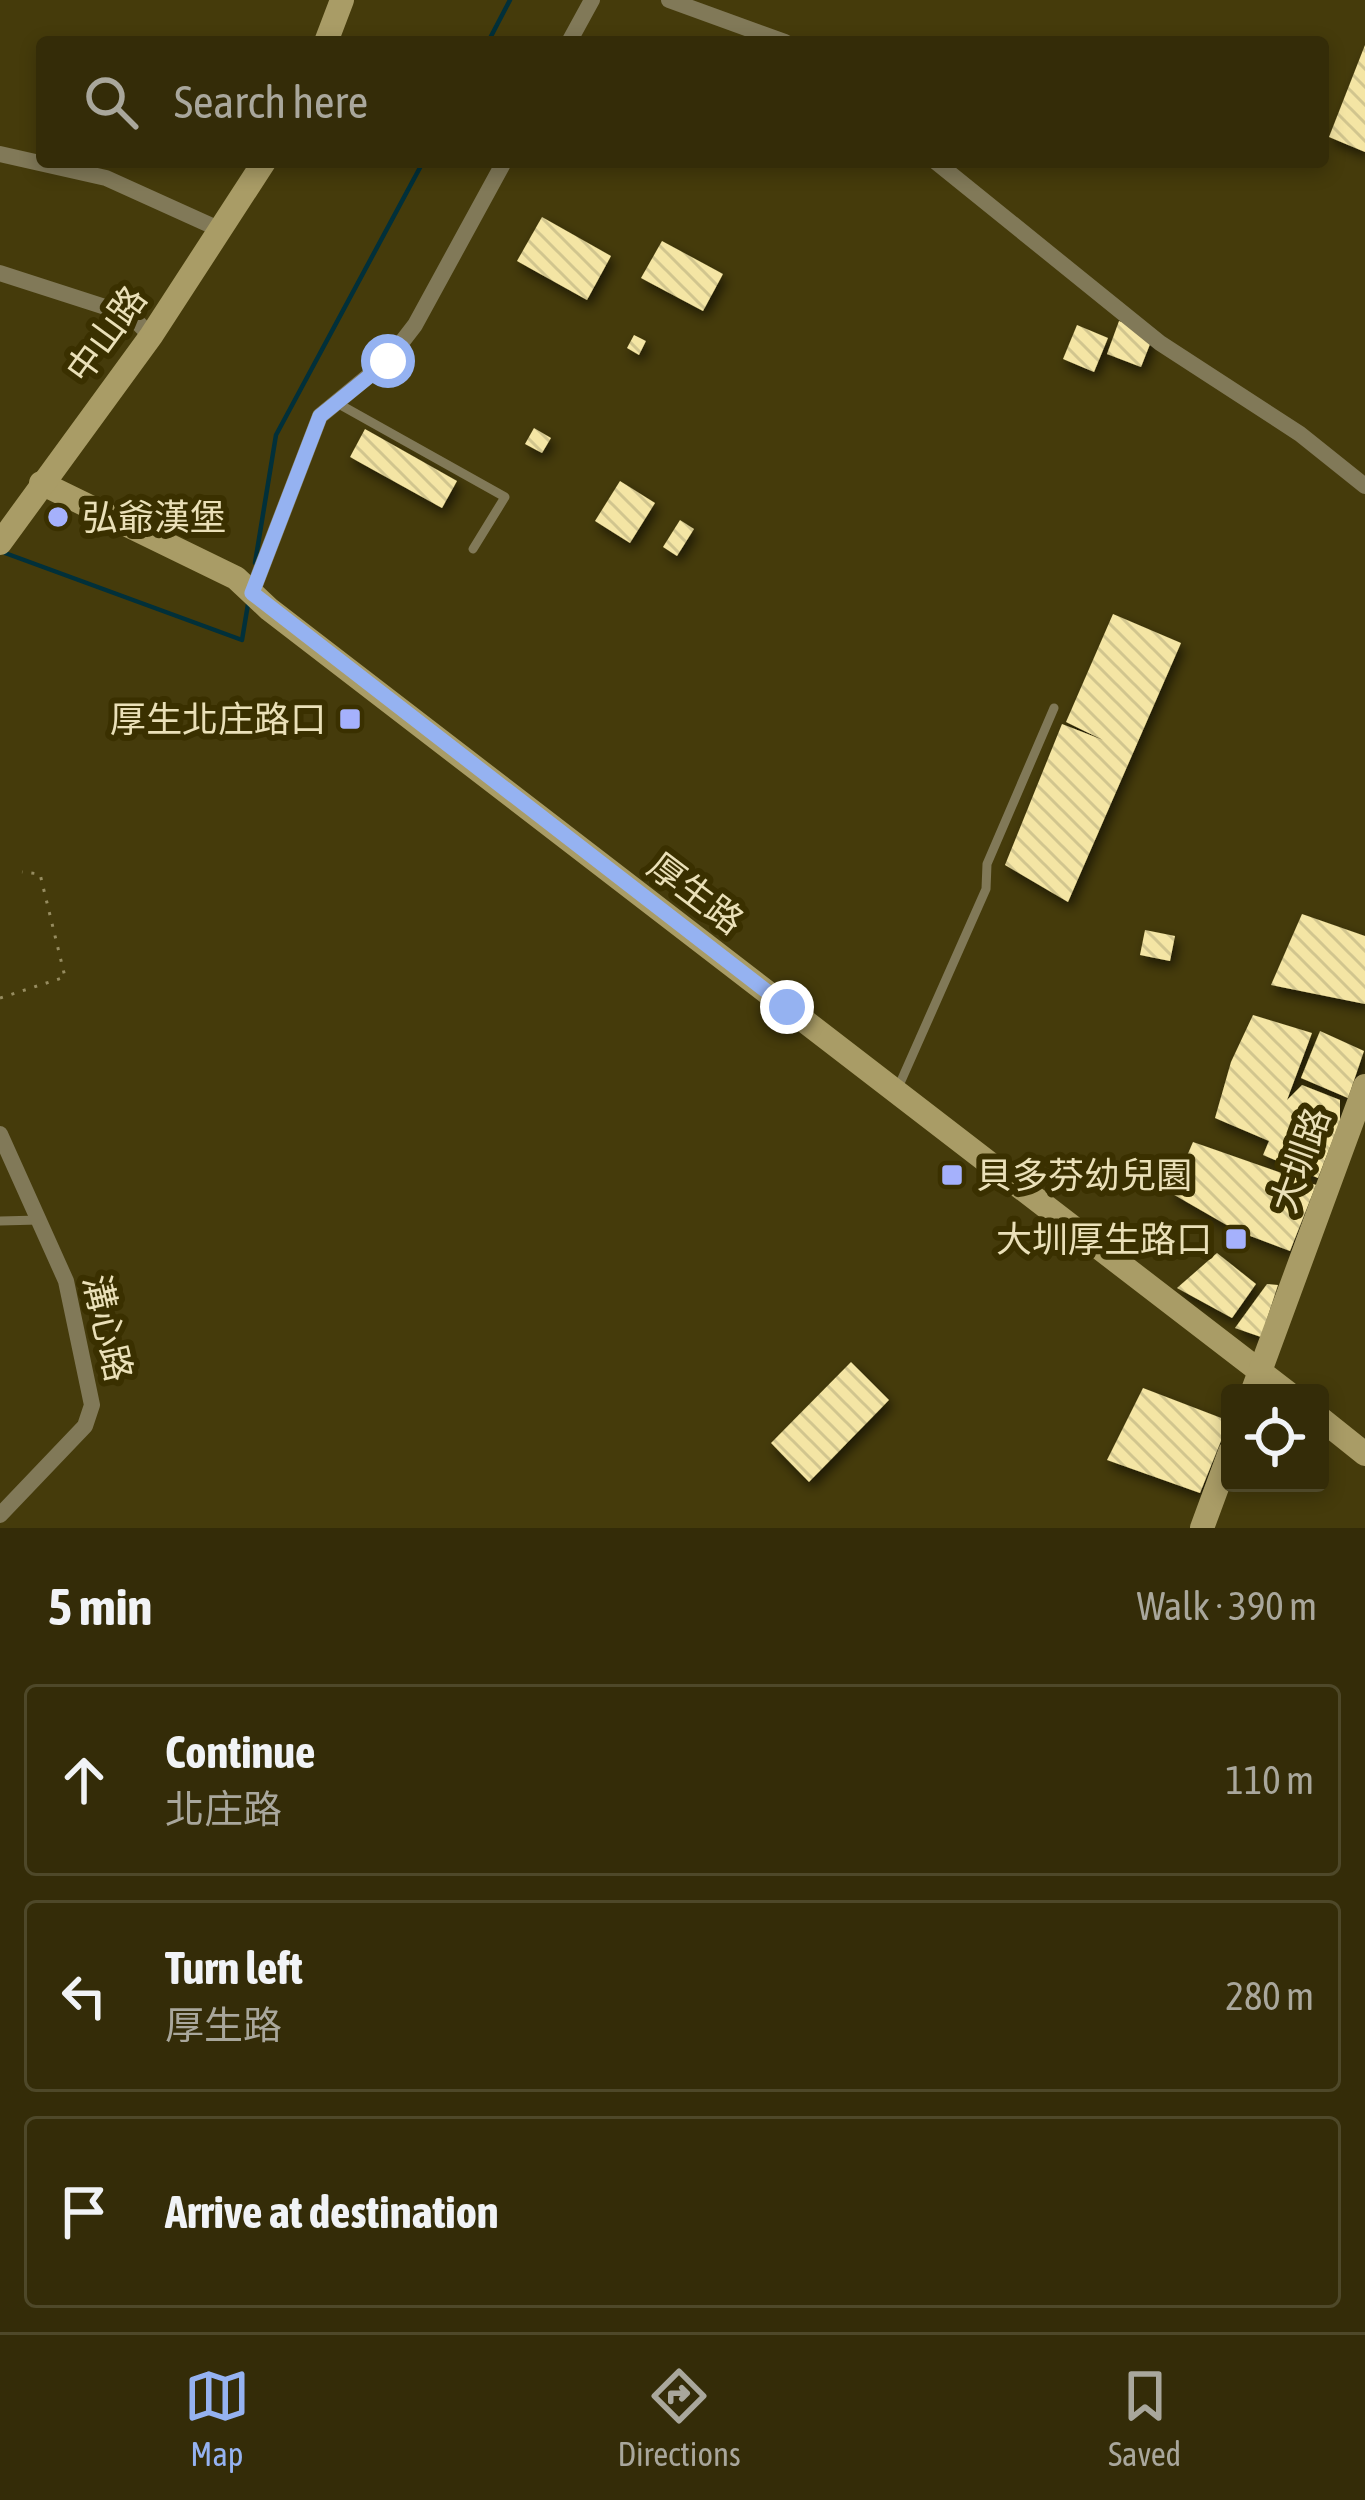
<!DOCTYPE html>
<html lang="en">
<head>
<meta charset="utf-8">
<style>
  :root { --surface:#342c08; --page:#3f3816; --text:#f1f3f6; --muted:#a9a79c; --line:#4e4829; --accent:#95b2f1 }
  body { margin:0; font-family:"Asap Condensed","Noto Sans TC",sans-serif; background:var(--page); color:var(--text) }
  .controls { position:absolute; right:36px; bottom:36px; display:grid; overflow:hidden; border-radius:12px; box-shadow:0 6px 18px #0003 }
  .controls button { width:108px; height:108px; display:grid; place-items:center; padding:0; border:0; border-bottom:3px solid var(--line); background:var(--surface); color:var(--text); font:60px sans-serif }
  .stop { position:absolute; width:36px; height:36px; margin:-27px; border:9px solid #95b2f1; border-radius:50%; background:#fff }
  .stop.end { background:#95b2f1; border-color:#fff; box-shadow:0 3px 12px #0008 }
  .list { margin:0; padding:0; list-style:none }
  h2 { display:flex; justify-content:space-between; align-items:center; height:156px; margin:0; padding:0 48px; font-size:51px }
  h2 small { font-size:39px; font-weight:400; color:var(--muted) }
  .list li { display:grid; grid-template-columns:78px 1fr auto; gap:36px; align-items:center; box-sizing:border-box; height:192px; margin:0 24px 24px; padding:0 24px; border:3px solid var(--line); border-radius:12px }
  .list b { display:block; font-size:45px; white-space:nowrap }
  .list p { margin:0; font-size:39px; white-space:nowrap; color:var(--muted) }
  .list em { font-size:39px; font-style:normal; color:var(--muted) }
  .icon { flex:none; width:66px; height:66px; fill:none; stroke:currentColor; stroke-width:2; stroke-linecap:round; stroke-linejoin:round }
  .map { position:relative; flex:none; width:1365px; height:1528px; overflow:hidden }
  .search { position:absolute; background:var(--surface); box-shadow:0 6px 18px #0003; left:36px; right:36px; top:36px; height:132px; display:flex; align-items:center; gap:30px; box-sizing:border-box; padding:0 42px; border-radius:12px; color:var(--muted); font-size:45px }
  .sheet { height:804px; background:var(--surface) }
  nav { display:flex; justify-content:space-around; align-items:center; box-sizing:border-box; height:168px; border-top:3px solid var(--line); background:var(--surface); font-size:33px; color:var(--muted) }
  nav a { display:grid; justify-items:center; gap:6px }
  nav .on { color:var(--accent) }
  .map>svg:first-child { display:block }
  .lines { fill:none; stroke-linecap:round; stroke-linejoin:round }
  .stream { stroke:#01303a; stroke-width:4.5 }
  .building { fill:url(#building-back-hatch); filter:url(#shadow) }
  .path { stroke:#968c60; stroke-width:3; stroke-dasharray:3 9; stroke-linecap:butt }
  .lane { stroke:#817958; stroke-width:9 }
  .street { stroke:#817958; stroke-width:16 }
  .secondary { stroke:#a99c66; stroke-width:24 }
  .route { stroke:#95b2f1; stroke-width:15 }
  .poi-dot { fill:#a5b1fc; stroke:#3a3000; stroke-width:4.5 }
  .labels { text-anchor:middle; stroke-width:12; stroke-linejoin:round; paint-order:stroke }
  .street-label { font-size:36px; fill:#eae0b8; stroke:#3a3000 }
  .poi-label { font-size:36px; fill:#eae0b8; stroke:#3a3000; text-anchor:start }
</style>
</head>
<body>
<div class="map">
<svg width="1365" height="1528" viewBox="0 0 1365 1528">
  <defs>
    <pattern id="building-back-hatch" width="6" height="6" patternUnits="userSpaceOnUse" patternTransform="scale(3)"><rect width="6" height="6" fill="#f4e5a4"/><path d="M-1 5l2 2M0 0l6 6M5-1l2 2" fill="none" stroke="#d1c58e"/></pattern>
    <filter id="shadow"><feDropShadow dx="3.5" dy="6" stdDeviation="6" flood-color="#0009"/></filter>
  </defs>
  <rect width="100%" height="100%" fill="#453b0b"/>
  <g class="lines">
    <!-- stream -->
    <g class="stream">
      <path d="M488,42L510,0"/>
      <path d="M5,553L242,640L248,604"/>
      <path d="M255,563L276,435L423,162"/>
    </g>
  </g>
  <!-- building -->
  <g class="building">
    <path d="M1365,45V152L1329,137Z"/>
    <path d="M542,217L611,256L587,300L517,261Z"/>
    <path d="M662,241L723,274L703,311L641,278Z"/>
    <path d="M1119,321L1154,334L1141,367L1107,354Z"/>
    <path d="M1077,325L1108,338L1094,372L1063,359Z"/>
    <path d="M634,335L646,341L639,355L627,348Z"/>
    <path d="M534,428L551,438L542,453L525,444Z"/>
    <path d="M365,429L457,481L442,508L350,457Z"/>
    <path d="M620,481L655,503L630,543L595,521Z"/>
    <path d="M680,520L694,529L677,556L663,547Z"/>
    <path d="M1113,614L1181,643L1068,902L1005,865L1062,724L1103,740L1066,722Z"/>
    <path d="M1302,914L1365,936V1004L1271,985Z"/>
    <path d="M1145,930L1175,936L1170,961L1140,955Z"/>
    <path d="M1253,1015L1312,1033L1287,1100L1302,1085L1340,1100V1121L1318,1178L1263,1155L1269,1141L1215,1118L1231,1062Z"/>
    <path d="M1320,1031L1364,1051L1348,1098L1301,1078Z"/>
    <path d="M1193,1142L1316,1185L1290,1251L1237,1231L1171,1193Z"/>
    <path d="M1217,1253L1256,1284L1232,1318L1177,1288Z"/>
    <path d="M1267,1284L1278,1285L1261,1337L1235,1328Z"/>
    <path d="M851,1362L889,1400L809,1482L771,1443Z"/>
    <path d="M1143,1388L1229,1421L1200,1493L1107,1460Z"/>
  </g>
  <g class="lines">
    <!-- path -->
    <path class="path" d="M0,998L65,977L40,874L22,872"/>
    <!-- lane -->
    <g class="lane">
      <path d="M337,403L505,497L473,549"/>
      <path d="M897,1090L986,889L987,864L1054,708"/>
      <path d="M0,1221L39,1220"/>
    </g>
    <!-- street -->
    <g class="street">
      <path d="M669,0L785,42"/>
      <path d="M569,42L592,0"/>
      <path d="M0,154L106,178L221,230"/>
      <path d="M936,162L1160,343L1300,434L1365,486"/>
      <path d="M0,273L130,315L151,336"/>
      <path d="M252,593L320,416L388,360L415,325L504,162"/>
      <path d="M0,1134L66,1281L92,1405L85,1426L0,1515"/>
    </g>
    <!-- secondary -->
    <g class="secondary">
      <path d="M326,42L342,0"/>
      <path d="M41,483L236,578L269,609L1288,1393"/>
      <path d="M0,543L151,336L264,162"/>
      <path d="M1252,1393L1365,1086"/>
      <path d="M1320,1418L1365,1454"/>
      <path d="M1202,1528L1230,1452"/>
    </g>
  </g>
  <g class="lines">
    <!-- route -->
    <path class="route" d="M388,361L320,416L252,593L787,1007"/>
  </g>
  <!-- markers -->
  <g class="poi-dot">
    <circle cx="58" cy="517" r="12"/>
    <rect x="338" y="707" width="24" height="24" rx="6"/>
    <rect x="940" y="1163" width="24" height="24" rx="6"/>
    <rect x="1224" y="1227" width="24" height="24" rx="6"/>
  </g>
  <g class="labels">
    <!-- street labels -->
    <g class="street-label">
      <text transform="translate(106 334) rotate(-54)" y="13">中山路</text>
      <text transform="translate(696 893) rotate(37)" y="13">厚生路</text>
      <text transform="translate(1300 1160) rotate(-70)" y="13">大圳路</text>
      <text transform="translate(108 1328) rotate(77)" y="13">溝心路</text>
    </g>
    <!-- poi labels -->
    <g class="poi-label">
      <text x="82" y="530">弘爺漢堡</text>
      <text x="326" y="732" text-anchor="end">厚生北庄路口</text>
      <text x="976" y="1188">貝多芬幼兒園</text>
      <text x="1212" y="1252" text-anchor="end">大圳厚生路口</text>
    </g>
  </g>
</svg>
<div class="controls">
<button><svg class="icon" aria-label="locate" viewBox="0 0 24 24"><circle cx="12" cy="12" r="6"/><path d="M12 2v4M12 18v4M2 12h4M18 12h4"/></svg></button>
</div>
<div class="stop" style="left:388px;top:361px"></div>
<div class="stop end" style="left:787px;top:1007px"></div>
<div class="search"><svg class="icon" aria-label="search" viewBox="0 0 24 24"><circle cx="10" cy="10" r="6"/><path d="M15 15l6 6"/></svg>Search here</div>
</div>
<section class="sheet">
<h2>5 min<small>Walk · 390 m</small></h2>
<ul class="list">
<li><svg class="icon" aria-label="ahead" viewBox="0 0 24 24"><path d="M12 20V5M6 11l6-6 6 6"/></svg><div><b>Continue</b><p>北庄路</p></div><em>110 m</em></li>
<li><svg class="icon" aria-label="left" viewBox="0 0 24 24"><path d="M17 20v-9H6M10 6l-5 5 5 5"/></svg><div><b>Turn left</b><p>厚生路</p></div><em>280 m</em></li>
<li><svg class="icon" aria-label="arrive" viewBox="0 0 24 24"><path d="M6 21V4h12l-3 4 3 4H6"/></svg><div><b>Arrive at destination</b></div></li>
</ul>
</section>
<nav>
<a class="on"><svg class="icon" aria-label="map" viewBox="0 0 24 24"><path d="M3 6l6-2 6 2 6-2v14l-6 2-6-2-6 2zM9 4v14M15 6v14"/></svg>Map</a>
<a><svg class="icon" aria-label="directions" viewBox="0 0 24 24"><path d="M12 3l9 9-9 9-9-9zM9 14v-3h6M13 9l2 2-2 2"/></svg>Directions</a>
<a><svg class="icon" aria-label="saved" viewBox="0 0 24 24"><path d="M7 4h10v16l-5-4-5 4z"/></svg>Saved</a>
</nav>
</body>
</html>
